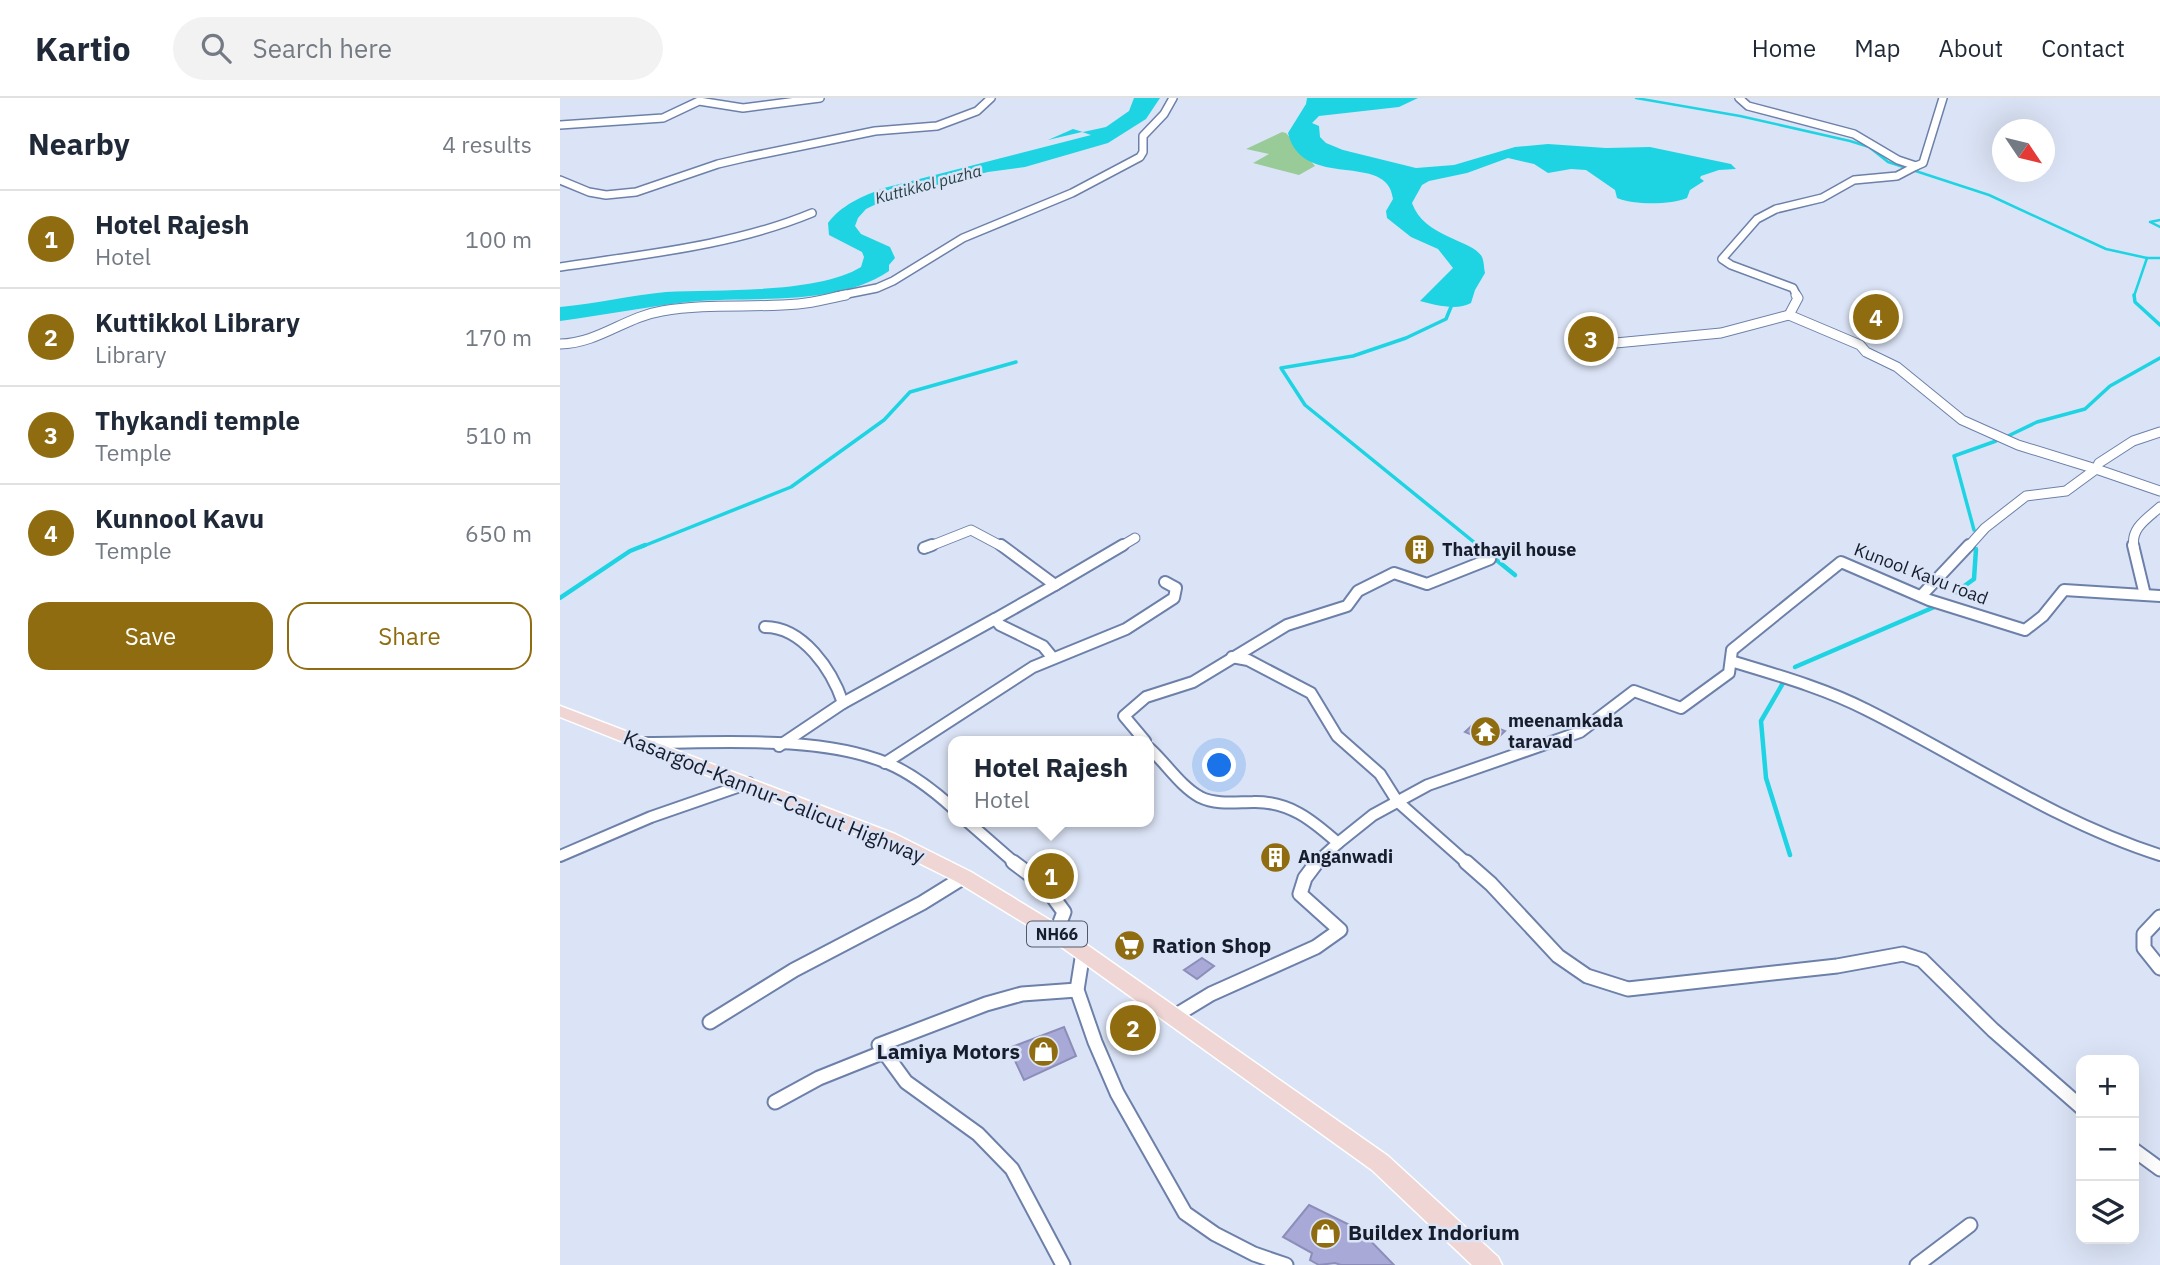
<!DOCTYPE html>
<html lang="en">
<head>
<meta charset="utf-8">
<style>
  :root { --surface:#fff; --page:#f2f2f3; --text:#1f2937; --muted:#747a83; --line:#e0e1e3; --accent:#8f6c10 }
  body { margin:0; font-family:"IBM Plex Sans",sans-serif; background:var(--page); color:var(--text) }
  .controls { position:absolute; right:21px; bottom:21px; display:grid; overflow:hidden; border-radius:14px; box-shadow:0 7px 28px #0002 }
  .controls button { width:63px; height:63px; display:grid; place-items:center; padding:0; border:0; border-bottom:2px solid var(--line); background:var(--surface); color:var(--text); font:35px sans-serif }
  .compass { position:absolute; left:1432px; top:21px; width:63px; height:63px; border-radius:50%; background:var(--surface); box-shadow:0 7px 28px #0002; rotate:125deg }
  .you { position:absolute; left:660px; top:668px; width:24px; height:24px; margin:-18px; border:5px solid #fff; border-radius:50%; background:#1a73e8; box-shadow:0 0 0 10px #1a73e833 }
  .badge { display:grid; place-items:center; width:46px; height:46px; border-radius:50%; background:var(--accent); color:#fff; font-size:23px; font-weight:700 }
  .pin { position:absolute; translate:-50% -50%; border:4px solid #fff; box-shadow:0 2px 7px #0006 }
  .popup { position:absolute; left:388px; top:638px; width:206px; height:91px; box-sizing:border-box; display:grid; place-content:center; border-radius:14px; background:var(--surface); filter:drop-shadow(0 2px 5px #0005); font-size:23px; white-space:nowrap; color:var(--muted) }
  .popup b { font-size:26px; color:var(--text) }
  .popup::after { content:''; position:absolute; left:50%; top:100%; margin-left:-14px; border:14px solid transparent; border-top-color:var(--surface) }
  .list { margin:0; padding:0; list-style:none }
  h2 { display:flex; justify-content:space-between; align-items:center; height:91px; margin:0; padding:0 28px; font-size:30px }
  h2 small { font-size:23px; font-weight:400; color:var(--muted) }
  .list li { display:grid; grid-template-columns:46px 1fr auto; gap:21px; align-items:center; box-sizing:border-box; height:98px; padding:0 28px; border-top:2px solid var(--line) }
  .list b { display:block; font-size:26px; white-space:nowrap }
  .list p { margin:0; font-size:23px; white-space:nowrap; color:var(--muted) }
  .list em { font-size:23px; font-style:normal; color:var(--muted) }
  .actions { display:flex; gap:14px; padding:21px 28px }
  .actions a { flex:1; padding:16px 0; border:2px solid var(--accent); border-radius:21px; text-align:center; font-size:24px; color:var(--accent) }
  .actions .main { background:var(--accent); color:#fff }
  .icon { flex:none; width:38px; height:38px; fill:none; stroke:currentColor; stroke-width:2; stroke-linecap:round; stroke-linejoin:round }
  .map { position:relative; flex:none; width:1600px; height:1167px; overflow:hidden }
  header { display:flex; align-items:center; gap:42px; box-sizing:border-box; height:98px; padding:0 35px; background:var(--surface); border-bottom:2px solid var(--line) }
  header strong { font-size:33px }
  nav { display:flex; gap:38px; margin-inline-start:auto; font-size:24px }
  .search { width:490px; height:63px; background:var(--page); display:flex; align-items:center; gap:18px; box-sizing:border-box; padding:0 24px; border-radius:38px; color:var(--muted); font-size:26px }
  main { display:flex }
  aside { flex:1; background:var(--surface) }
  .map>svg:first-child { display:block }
  .green { fill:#98cb97 }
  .water { fill:#1ed4e3 }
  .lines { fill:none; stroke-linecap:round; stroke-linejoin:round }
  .stream-far2 { stroke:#1ed4e3; stroke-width:2.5 }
  .stream-far1 { stroke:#1ed4e3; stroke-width:3.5 }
  .stream { stroke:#1ed4e3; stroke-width:4.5 }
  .building { fill:#a9a9d8; stroke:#8c8db9; stroke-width:2 }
  .minor-far3-casing { stroke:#6d80a9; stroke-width:10 }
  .minor-far2-casing { stroke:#6d80a9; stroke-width:11 }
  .minor-far1-casing { stroke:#6d80a9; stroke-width:14 }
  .minor-casing { stroke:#6d80a9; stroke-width:17 }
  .trunk-casing { stroke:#fff; stroke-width:3 }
  .minor-far3 { stroke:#fff; stroke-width:7 }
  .minor-far2 { stroke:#fff; stroke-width:9 }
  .minor-far1 { stroke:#fff; stroke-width:10 }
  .minor { stroke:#fff; stroke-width:13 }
  .trunk { fill:#efd6d4; fill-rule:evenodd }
  .labels { text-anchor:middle; stroke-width:5; stroke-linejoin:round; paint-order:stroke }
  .far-water-label { font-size:16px; font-style:italic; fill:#284245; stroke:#dbe4f6 }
  .shield { fill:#dbe4f6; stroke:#515969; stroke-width:2 }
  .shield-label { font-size:16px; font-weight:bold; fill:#161d2d }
  .poi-label { font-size:18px; font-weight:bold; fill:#161d2d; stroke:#dbe4f6; text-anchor:start }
  .street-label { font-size:18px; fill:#161d2d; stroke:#dbe4f6 }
  .near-street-label { font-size:21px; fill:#161d2d; stroke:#dbe4f6 }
  .near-poi-label { font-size:21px; font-weight:bold; fill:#161d2d; stroke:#dbe4f6; text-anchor:start }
</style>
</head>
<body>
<header>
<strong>Kartio</strong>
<div class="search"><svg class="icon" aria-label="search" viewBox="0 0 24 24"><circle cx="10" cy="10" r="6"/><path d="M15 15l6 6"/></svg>Search here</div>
<nav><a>Home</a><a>Map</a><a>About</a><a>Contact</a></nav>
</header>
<main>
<aside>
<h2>Nearby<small>4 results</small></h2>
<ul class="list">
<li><span class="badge">1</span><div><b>Hotel Rajesh</b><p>Hotel</p></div><em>100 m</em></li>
<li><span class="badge">2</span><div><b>Kuttikkol Library</b><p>Library</p></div><em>170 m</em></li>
<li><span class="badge">3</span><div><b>Thykandi temple</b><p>Temple</p></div><em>510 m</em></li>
<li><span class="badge">4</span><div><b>Kunnool Kavu</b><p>Temple</p></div><em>650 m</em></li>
</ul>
<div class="actions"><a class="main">Save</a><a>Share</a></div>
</aside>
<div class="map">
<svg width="1600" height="1167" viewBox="0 0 1600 1167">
  <rect width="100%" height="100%" fill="#dbe4f6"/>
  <!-- green -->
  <path class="green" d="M722,34L726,35L755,68L739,77L693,65L709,56L686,51Z"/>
  <!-- water -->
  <g class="water">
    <path d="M574,0H600L586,21L548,45L465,69L428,74L333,98L306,111L298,120L295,128L301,136L330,149L335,160L329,167V173C274,210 190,197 128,204C85,209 43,217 0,223V209C36,206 71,197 106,194C159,191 257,196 301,169L304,159L302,154L269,137L268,125C281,107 303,98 324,90L531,37L522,34L488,42L513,31L523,34L546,29L569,13Z"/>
    <path d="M747,0H858L839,9L759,18L752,25L759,28L760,39L766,45L783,52L856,70L894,67L955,49L988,46L1046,50L1090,49L1171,66L1176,71L1159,72L1141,78L1140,80L1144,83L1130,92L1127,100C1111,107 1073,107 1057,100L1055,92L1026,72L1011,71L988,75L974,66L948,60L907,75L869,83L862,87L852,105C864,140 914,142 922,159C924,163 924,171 925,175L915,192L911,205C897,213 875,207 860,203L893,170L878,151L851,139L827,120L826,113L833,101C828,52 742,94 728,35L746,6Z"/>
  </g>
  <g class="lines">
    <!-- stream-far2 -->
    <g class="stream-far2">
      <path d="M1076,0L1180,18L1290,43L1309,49L1328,64L1429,97L1546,151L1587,160H1600"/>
      <path d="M1600,122L1590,124L1600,129"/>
      <path d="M1574,198L1587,160"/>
    </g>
    <!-- stream-far1 -->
    <g class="stream-far1">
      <path d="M1574,197L1575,204L1600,227"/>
      <path d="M893,204L886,221L846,240L793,258L721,270L745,307L920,449"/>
      <path d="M1448,338L1477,324L1525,311L1550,288L1600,260"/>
      <path d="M1414,432L1394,358L1436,343"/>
      <path d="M81,449L231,389L324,322L350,294L456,264"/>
    </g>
    <!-- stream -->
    <g class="stream">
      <path d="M918,447L955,477"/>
      <path d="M1396,494L1414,481L1416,451"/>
      <path d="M0,500L70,453L85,447"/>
      <path d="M1235,569L1379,507"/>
      <path d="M1223,585L1201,623L1206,680L1230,757"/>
    </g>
  </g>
  <!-- building -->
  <g class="building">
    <path d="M1309,210L1336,217L1324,230L1295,222Z"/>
    <path d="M918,622L945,633L932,645L905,634Z"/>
    <path d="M642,860L654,868L637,881L624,872Z"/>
    <path d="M504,929L516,958L464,982L449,950Z"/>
    <path d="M749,1107L800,1132L834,1167H781L775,1165L759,1167L750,1162L752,1155L723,1139Z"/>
  </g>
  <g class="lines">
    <defs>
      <g id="minor-far3">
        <path d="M1179,0L1188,8L1294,36L1338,62L1356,68L1363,65L1383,0"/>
        <path d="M0,27L103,20L139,3L183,10L260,0"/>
        <path d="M0,82L29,94L46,97L76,94L158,66L188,59L315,33L377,28L417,13L431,0"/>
        <path d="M0,169C85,156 172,148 252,115"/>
        <path d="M277,198L317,190L333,183L403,140L512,95L580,59L583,54V38L604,16L613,0"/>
        <path d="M1237,198L1233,190L1171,167L1162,161L1197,121L1216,111L1262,100L1294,82L1337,78L1356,68"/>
      </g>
      <g id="minor-far2">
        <path d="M1236,197L1238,200L1229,217L1300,247L1306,254L1337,269L1402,322L1458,347L1536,371L1539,365L1573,343L1600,334"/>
        <path d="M0,246C39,245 65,219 102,213C147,205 193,210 238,206C254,205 270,200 286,197"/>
        <path d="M1024,248L1161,235L1229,217"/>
        <path d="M368,449L411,432L443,449"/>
        <path d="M560,449L575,440"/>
        <path d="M1408,449L1425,430L1466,398L1506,393L1536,371L1600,393"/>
        <path d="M1574,449C1570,430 1588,420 1600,409"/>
      </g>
      <g id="minor-far1">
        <path d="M441,447L495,487L435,521L440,527L483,548L492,559"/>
        <path d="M1573,447L1585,497"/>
        <path d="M364,450L372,447"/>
        <path d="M495,487L563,447"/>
        <path d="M1362,497L1409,447"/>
        <path d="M205,529C243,529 272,572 283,605L219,648"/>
        <path d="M672,559L688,562L751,595L777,638L820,676L837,703L908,766"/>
        <path d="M1171,563C1217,577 1264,590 1307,612C1405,661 1496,724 1600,757"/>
        <path d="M283,605L435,521"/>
        <path d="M585,643L564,618L586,599L633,584L727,527L787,508L798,493L834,475L867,486L930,461"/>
        <path d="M86,645C158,645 259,637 327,665C351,675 373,692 393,710"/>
        <path d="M589,650C606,665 620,688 640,699C656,707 676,704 693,704C729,703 752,722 778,745L755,766"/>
        <path d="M325,665L473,569L566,531L614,500L616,490L605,484"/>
        <path d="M408,724L456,766"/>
        <path d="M778,745L813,717L868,687L1020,634L1074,593L1121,610L1169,575L1172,552L1281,464L1369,502L1465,532L1483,518L1504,492L1600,498"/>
        <path d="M0,758L91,719L189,685"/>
      </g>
      <g id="minor">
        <path d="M453,764L485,788L504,814L496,835"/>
        <path d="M906,764L931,786L998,858L1027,878L1068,891L1277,868L1343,856L1362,862L1433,932L1521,1009"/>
        <path d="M1600,819L1584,836V850L1600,870"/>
        <path d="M523,854L517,892L535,944L557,995L625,1115L655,1136L694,1156L726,1167"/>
        <path d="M613,919L651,896L756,849L780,832L740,796L745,780L757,764"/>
        <path d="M150,924L234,872L362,805L404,779"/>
        <path d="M215,1004L259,980L324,954"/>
        <path d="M1574,1052L1600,1071"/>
        <path d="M503,1167L452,1071L418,1036L346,984L319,947L426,906L462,896L517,892"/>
        <path d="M1357,1167L1410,1127"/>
      </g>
      <path id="trunk" d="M0,608L335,736L411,774L503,830L828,1058L938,1159L942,1167H912L812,1072L489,840L397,784L321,746L0,619Z"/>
    </defs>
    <!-- minor-far3 casing -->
    <use href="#minor-far3" class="minor-far3-casing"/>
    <!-- minor-far2 casing -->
    <use href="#minor-far2" class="minor-far2-casing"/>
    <!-- minor-far1 casing -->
    <use href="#minor-far1" class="minor-far1-casing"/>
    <!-- minor casing -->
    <use href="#minor" class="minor-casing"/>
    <!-- trunk casing -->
    <use href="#trunk" class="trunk-casing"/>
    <!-- minor-far3 -->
    <use href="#minor-far3" class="minor-far3"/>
    <!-- minor-far2 -->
    <use href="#minor-far2" class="minor-far2"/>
    <!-- minor-far1 -->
    <use href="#minor-far1" class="minor-far1"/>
    <!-- minor -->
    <use href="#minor" class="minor"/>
    <!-- trunk -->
    <use href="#trunk" class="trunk"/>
  </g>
  <!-- icons -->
  <defs>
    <symbol id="building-disc" viewBox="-11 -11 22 22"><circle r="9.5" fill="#8f6c10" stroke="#dbe4f6"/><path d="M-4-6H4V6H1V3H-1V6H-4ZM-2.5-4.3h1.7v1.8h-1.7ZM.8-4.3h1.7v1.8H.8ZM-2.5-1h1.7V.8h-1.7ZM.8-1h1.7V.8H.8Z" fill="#fff"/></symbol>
    <symbol id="temple-disc" viewBox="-11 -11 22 22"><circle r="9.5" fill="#8f6c10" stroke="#dbe4f6"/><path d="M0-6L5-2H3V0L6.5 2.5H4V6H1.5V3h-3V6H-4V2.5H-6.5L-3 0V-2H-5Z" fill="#fff"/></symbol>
    <symbol id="supermarket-disc" viewBox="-11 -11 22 22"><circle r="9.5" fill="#8f6c10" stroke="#dbe4f6"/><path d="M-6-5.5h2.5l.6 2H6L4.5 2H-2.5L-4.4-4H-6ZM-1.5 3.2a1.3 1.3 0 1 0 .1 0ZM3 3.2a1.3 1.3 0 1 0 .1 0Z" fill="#fff"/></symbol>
    <symbol id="shop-disc" viewBox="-11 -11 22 22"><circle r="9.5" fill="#8f6c10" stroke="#dbe4f6"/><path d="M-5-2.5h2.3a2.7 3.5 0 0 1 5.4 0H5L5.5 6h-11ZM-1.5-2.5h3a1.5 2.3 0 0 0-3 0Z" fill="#fff"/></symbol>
  </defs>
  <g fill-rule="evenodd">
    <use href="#building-disc" x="842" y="434" width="35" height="35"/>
    <use href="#temple-disc" x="908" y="616" width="35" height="35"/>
    <use href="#building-disc" x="698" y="742" width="35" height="35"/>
    <use href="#supermarket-disc" x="552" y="830" width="35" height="35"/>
    <use href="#shop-disc" x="466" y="936" width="35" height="35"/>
    <use href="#shop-disc" x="748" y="1118" width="35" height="35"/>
  </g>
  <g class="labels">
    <!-- far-water labels -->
    <g class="far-water-label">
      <text transform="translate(368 86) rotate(-15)" y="6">Kuttikkol puzha</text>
    </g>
    <!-- shield labels -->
    <rect class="shield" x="467" y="823.5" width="60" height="25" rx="5"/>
    <g class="shield-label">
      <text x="497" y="842">NH66</text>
    </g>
    <!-- poi labels -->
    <g class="poi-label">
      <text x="882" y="458">Thathayil house</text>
      <text x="948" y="629">meenamkada<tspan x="948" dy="21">taravad</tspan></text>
      <text x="738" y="765">Anganwadi</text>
    </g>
    <!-- street labels -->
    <g class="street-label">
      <text transform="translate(1361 476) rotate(21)" y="6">Kunool Kavu road</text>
    </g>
    <!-- near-street labels -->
    <g class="near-street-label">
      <text transform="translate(214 699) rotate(22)" y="7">Kasargod-Kannur-Calicut Highway</text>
    </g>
    <!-- near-poi labels -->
    <g class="near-poi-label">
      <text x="592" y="855">Ration Shop</text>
      <text x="460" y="961" text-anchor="end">Lamiya Motors</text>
      <text x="788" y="1142">Buildex Indorium</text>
    </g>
  </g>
</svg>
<div class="controls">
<button>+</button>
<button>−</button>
<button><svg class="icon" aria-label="layers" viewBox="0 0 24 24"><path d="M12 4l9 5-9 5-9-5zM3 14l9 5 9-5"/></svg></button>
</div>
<svg class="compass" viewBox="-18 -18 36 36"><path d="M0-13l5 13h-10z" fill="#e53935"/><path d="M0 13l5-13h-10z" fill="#747a83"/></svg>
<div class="you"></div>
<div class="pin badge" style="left:491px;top:778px">1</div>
<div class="popup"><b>Hotel Rajesh</b>Hotel</div>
<div class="pin badge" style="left:573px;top:930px">2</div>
<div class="pin badge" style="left:1031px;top:241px">3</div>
<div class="pin badge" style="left:1316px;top:219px">4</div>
</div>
</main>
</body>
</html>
